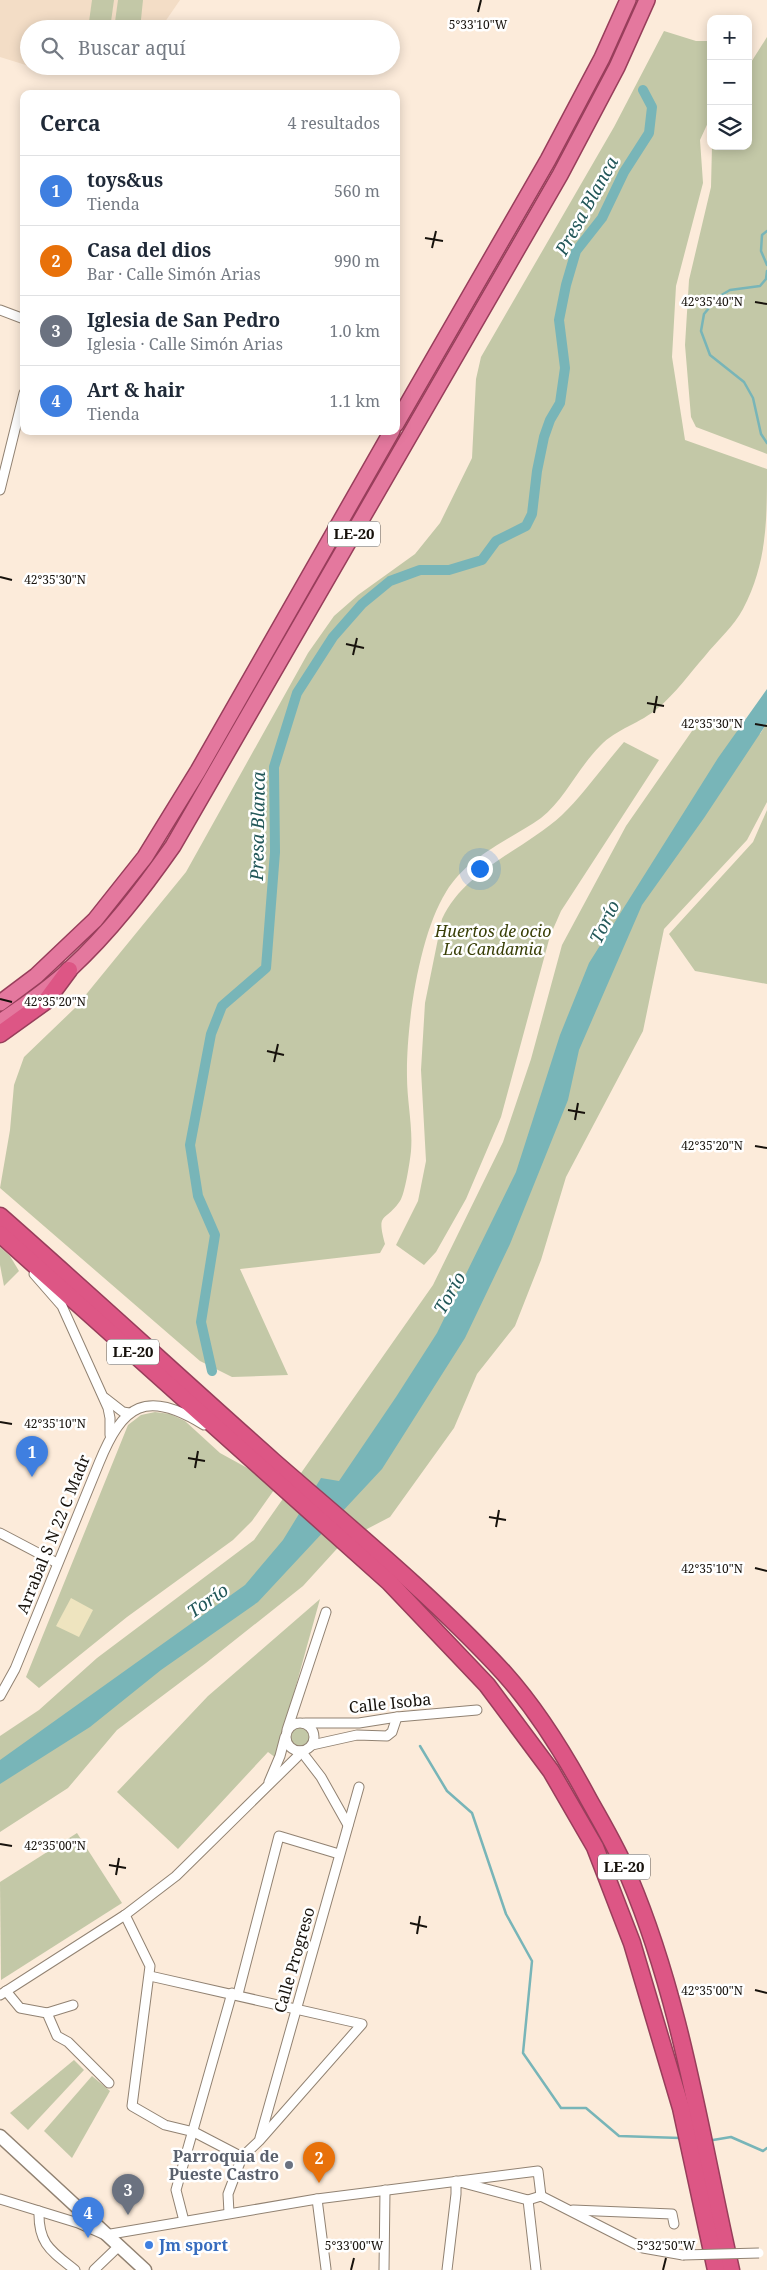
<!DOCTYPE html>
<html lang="es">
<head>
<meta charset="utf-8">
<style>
  :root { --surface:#fff; --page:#f6f6f7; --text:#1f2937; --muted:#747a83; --line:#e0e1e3; --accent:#1a73e8 }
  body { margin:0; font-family:"Noto Serif",serif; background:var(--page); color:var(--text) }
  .controls { position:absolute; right:15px; top:15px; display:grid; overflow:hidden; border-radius:10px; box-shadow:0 2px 12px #0003 }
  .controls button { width:45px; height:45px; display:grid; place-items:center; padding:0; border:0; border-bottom:1px solid var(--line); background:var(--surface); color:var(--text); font:25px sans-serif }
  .you { position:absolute; left:479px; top:868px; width:18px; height:18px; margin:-12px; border:4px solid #fff; border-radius:50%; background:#1a73e8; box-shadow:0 0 0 8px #1a73e833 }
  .badge { display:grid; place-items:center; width:32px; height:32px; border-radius:50%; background:var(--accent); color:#fff; font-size:16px; font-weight:700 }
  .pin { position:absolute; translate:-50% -41px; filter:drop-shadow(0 1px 2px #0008) }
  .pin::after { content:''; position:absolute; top:26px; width:18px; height:15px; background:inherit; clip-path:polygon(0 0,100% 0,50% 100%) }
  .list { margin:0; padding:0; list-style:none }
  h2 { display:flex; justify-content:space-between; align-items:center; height:65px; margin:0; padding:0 20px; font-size:21px }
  h2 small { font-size:16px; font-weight:400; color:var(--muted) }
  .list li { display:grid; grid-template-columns:32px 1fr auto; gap:15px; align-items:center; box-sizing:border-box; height:70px; padding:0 20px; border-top:1px solid var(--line) }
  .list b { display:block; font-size:19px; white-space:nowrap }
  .list p { margin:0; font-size:16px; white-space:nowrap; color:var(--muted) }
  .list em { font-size:16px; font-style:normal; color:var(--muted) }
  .icon { flex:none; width:28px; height:28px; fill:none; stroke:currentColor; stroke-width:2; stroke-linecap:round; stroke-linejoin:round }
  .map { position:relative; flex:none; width:767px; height:2270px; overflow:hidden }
  .search { position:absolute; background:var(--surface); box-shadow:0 2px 12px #0003; left:20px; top:20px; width:380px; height:55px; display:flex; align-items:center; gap:12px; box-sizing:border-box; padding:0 18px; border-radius:28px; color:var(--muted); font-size:19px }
  .panel { position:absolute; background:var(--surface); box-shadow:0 2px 12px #0003; left:20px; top:90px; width:380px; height:345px; border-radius:10px }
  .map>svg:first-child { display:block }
  .built { fill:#f3ddc6 }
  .green { fill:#c3c8a7 }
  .sand { fill:#eee4bf }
  .water { fill:#78b5b8 }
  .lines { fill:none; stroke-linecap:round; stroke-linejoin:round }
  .stream { stroke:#78b5b8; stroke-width:2.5 }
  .canal { stroke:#78b5b8; stroke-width:10 }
  .minor-casing { stroke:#918272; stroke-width:11 }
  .secondary-casing { stroke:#918272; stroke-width:15 }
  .trunk-casing { stroke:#983e5b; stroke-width:18 }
  .motorway-casing { stroke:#983e5b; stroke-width:19 }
  .minor { stroke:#fff; stroke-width:9 }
  .secondary { stroke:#fff; stroke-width:12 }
  .trunk { stroke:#e4789e; stroke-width:15 }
  .motorway { stroke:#dd5685; stroke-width:16 }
  .minor-bridge-casing { stroke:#918272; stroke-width:11; stroke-linecap:butt }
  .minor-bridge { stroke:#fff; stroke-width:9 }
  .ticks { fill:none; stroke:#17120c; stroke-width:2 }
  .worship-dot { fill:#6b7280; stroke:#fff; stroke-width:2 }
  .shop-dot { fill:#3f7fe0; stroke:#fff; stroke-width:2 }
  .labels { text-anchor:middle; stroke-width:5; stroke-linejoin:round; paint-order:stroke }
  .shield { fill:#fff; stroke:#5d5955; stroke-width:1 }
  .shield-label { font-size:15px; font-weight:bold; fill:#17120c }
  .park-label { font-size:16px; font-style:italic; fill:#393f07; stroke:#fff }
  .street-label { font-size:16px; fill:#17120c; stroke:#fff }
  .worship-label { font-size:16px; font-weight:bold; fill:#5b616d; stroke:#fff; text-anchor:end }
  .shop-label { font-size:16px; font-weight:bold; fill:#366cbe; stroke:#fff; text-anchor:start }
  .water-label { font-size:18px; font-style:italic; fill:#225759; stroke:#fff }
  .ticks-label { font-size:12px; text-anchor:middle; fill:#17120c; stroke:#fff; stroke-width:5; stroke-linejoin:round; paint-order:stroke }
</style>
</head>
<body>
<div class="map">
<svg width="767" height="2270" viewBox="0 0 767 2270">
  <rect width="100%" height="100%" fill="#fcebda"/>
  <!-- built -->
  <g class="built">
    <path d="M0,0H180L160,29H29V66L0,57Z"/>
    <path d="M30,66H124L110,70L57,74Z"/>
  </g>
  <!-- green -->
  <g class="green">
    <path d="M92,0H114L110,29H88Z"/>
    <path d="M118,0H143L140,29H114Z"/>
    <path d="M664,31L696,41H711V116L700,140L703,183L676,286L672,357L685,440L767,469C767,521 767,563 743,609C734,626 717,641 705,656C690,673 675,694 658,708C641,723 616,729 600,746C578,768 565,799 541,818C508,841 468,856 446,892C419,935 406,1026 407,1077C407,1101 413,1127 411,1151C410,1161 405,1194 400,1201C385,1223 376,1211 385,1244L380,1253L240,1269L288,1375L232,1377L200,1361L0,1188L10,1130L14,1085L24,1057L75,1008L186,872L308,653L334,616L358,595L415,554L440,523L472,458L476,379L481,357L614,127Z"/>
    <path d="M767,37V454L696,427L691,417L685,345L689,280L711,187L712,146H748V67Z"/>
    <path d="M701,718L760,734L767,723V802L747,840L664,929L643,1031L566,1177L541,1260L515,1326L477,1374L454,1428L390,1517L344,1541L303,1586L206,1663L117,1730L68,1788L0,1832V1736L39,1710L97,1658L254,1540L433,1285L503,1142L531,1059L562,945L626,826Z"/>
    <path d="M624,742L659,760L561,911L550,936L501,1117L466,1199L436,1252L424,1265L396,1245L418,1201L426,1161L421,1070L425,1003L442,919C465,869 523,851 562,815C583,795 604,765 624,742Z"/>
    <path d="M767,810V984L695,971L669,934L753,842Z"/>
    <path d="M0,1247L10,1256L19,1271L4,1286L0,1265Z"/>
    <path d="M155,1412L170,1414L185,1421L220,1453L251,1470L274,1490L252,1521L233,1540L127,1617L39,1688L26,1677L128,1425L141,1415Z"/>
    <path d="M320,1599L276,1758L268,1752L178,1849L117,1792L208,1696Z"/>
    <circle cx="300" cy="1737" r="11"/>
    <path d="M77,1833L122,1903L1,1980L0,1882Z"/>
    <path d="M74,2060L84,2070L28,2130L10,2113Z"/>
    <path d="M92,2076L110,2091L72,2158L44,2131Z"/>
  </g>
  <!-- sand -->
  <path class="sand" d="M71,1598L93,1610L79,1637L56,1626Z"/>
  <!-- water -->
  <path class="water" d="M767,689V723L704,818L642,905L579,1050L568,1100L510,1244L465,1338L382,1469L258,1602L161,1670L90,1727L0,1784V1760L245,1585L283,1540L321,1478L339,1481L396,1397L437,1333L516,1172L560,1035L589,963L718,758Z"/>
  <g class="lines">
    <!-- stream -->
    <g class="stream">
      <path d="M767,231L762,235L761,251L767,265"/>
      <path d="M767,271L766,279L760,286L730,290L718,297L704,314L701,331L710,355L744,382L753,398L761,434L767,443"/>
      <path d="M420,1746L447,1791L472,1813L506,1914L532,1961L523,2053L561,2108H586L619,2136L680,2138"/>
      <path d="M713,2140L731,2137L763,2151L767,2148"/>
    </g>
    <!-- canal -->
    <path class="canal" d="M212,1371L201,1322L215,1235L198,1196L190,1145L211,1034L222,1006L266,968L275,852L274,767L297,693L333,637L362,604L390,581L420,570H449L482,560L496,541L526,526L532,514L537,471L544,437L550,420L560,403L565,368L559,320L566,285L576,251L602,218L624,172L649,133L652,107L643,90"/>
    <defs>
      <g id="minor">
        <path d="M0,310L24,319"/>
        <path d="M0,490L24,393"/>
        <path d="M34,1274L62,1306L108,1408L110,1418V1435"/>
        <path d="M105,1398L123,1412L129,1413"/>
        <path d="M0,1533L57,1563"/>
        <path d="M0,1696L15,1669L99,1463C123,1404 146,1389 204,1425"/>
        <circle cx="300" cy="1737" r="14"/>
        <path d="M305,1723H359L397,1717L477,1710"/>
        <path d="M287,1730L326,1612"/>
        <path d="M312,1745L357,1735L387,1736L392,1732L397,1717"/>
        <path d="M301,1751L321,1777L348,1825"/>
        <path d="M269,1782L280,1756L285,1737"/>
        <path d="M125,1915L150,1966L132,2106L165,2125L194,2132L242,2157"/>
        <path d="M150,1976L362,2024L259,2141L242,2157L228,2194L229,2213"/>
        <path d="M6,1991L20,2008L47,2013L57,2036L68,2042L109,2083"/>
        <path d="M238,1994L279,1836L339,1854"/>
        <path d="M0,1995L125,1915L176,1876L297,1757L299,1751"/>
        <path d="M47,2013L73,2005"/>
        <path d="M260,2138L359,1787"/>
        <path d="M0,2199L78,2223L105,2235L317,2199L538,2171L541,2196"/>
        <path d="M317,2199L326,2269"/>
        <path d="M528,2200L536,2270"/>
        <path d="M573,2210L672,2214L674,2224"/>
        <path d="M39,2211C38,2244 51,2251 75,2270"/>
        <path d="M184,2221L176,2190L232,1993"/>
        <path d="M94,2270L118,2247"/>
        <path d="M384,2270L385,2190"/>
        <path d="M447,2270L456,2194V2181L528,2200L541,2196L643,2248L683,2255"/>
      </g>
      <path id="secondary" d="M0,2136L145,2270"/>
      <g id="trunk">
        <path d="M396,424L548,160L602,58L628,0"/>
        <path d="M0,1003L36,976L95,920L145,857L198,771L392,431"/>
        <path d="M0,1022C24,1006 49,989 70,969C110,932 142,890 173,846L560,175L617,67L647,0"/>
      </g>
      <g id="motorway">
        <path d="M0,1034L46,1001L69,970"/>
        <path d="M0,1216C92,1297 182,1380 273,1461C352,1530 433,1596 504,1673C538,1711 565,1755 589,1800C603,1825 618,1850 629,1877C682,2002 701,2139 731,2270"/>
        <path d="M0,1234L389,1582L487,1685L551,1771L595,1847L632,1943L681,2108L716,2270"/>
      </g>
    </defs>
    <!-- minor casing -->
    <use href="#minor" class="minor-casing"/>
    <!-- secondary casing -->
    <use href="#secondary" class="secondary-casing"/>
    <!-- trunk casing -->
    <use href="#trunk" class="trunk-casing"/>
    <!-- motorway casing -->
    <use href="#motorway" class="motorway-casing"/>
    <!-- minor -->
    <use href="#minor" class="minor"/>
    <!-- secondary -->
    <use href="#secondary" class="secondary"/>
    <!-- trunk -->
    <use href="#trunk" class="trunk"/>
    <!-- motorway -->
    <use href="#motorway" class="motorway"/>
    <defs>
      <path id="minor-bridge" d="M683,2255L759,2253"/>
    </defs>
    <!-- minor-bridge casing -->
    <use href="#minor-bridge" class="minor-bridge-casing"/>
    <!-- minor-bridge -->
    <use href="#minor-bridge" class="minor-bridge"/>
  </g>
  <!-- ticks -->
  <path class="ticks" d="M478,12L481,0M425,238L443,241M432,248L436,231M755,302L767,304M0,577L12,580M346,644L364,648M353,655L357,638M647,703L664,706M654,713L657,696M755,724L767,726M0,999L12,1002M267,1051L284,1055M274,1062L278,1044M568,1110L585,1113M575,1120L578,1103M755,1146L767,1148M0,1422L12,1424M188,1458L205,1461M195,1468L198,1451M489,1517L506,1520M496,1527L499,1510M755,1568L767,1571M0,1844L12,1846M109,1865L126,1868M116,1875L119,1858M410,1923L427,1927M417,1934L420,1916M755,1990L767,1993M351,2270L354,2258M663,2270L666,2258"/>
  <!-- markers -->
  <circle class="worship-dot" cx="289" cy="2165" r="5"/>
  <circle class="shop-dot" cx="149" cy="2245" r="5"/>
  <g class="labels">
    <!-- shield labels -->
    <g class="shield">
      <rect x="328" y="521.5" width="52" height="25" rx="4"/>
      <rect x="107" y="1339.5" width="52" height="25" rx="4"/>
      <rect x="598" y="1854.5" width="52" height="25" rx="4"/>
    </g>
    <g class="shield-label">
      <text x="354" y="539">LE-20</text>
      <text x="133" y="1357">LE-20</text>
      <text x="624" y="1872">LE-20</text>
    </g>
    <!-- park labels -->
    <g class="park-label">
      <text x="493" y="937">Huertos de ocio<tspan x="493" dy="18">La Candamia</tspan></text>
    </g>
    <!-- street labels -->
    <g class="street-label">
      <text transform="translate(53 1534) rotate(-68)" y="6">Arrabal S N 22 C Madr</text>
      <text transform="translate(390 1703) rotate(-6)" y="6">Calle Isoba</text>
      <text transform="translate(294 1960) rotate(-74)" y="6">Calle Progreso</text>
    </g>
    <!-- worship labels -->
    <g class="worship-label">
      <text x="279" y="2162">Parroquia de<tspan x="279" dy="18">Pueste Castro</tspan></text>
    </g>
    <!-- shop labels -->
    <g class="shop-label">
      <text x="159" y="2251">Jm sport</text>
    </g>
    <!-- water labels -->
    <g class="water-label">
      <text transform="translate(587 206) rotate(-61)" y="6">Presa Blanca</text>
      <text transform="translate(258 826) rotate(-89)" y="6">Presa Blanca</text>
      <text transform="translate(605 922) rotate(-64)" y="6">Torío</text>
      <text transform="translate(450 1293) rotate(-60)" y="6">Torío</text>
      <text transform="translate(208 1601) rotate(-35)" y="6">Torío</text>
    </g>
  </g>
  <g class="ticks-label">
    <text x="478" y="29">5°33'10"W</text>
    <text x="712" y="306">42°35'40"N</text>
    <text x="55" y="584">42°35'30"N</text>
    <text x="712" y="728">42°35'30"N</text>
    <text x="55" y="1006">42°35'20"N</text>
    <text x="712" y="1150">42°35'20"N</text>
    <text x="55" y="1428">42°35'10"N</text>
    <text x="712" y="1573">42°35'10"N</text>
    <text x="55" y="1850">42°35'00"N</text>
    <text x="712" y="1995">42°35'00"N</text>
    <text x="354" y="2250">5°33'00"W</text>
    <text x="666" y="2250">5°32'50"W</text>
  </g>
</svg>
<div class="controls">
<button>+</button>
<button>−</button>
<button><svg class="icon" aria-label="layers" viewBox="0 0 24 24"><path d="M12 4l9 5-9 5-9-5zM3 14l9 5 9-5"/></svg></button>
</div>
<div class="you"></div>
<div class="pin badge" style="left:32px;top:1477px;background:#3f7fe0">1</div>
<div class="pin badge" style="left:319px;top:2183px;background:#e8710a">2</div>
<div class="pin badge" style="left:128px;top:2215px;background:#6b7280">3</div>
<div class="pin badge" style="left:88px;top:2238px;background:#3f7fe0">4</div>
<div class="search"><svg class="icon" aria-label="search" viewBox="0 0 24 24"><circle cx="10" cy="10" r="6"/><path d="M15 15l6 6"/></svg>Buscar aquí</div>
<section class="panel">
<h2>Cerca<small>4 resultados</small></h2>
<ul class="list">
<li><span class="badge" style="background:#3f7fe0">1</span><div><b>toys&amp;us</b><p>Tienda</p></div><em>560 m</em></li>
<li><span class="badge" style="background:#e8710a">2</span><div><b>Casa del dios</b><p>Bar · Calle Simón Arias</p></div><em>990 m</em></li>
<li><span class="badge" style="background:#6b7280">3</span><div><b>Iglesia de San Pedro</b><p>Iglesia · Calle Simón Arias</p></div><em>1.0 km</em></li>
<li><span class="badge" style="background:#3f7fe0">4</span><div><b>Art &amp; hair</b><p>Tienda</p></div><em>1.1 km</em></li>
</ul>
</section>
</div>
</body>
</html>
